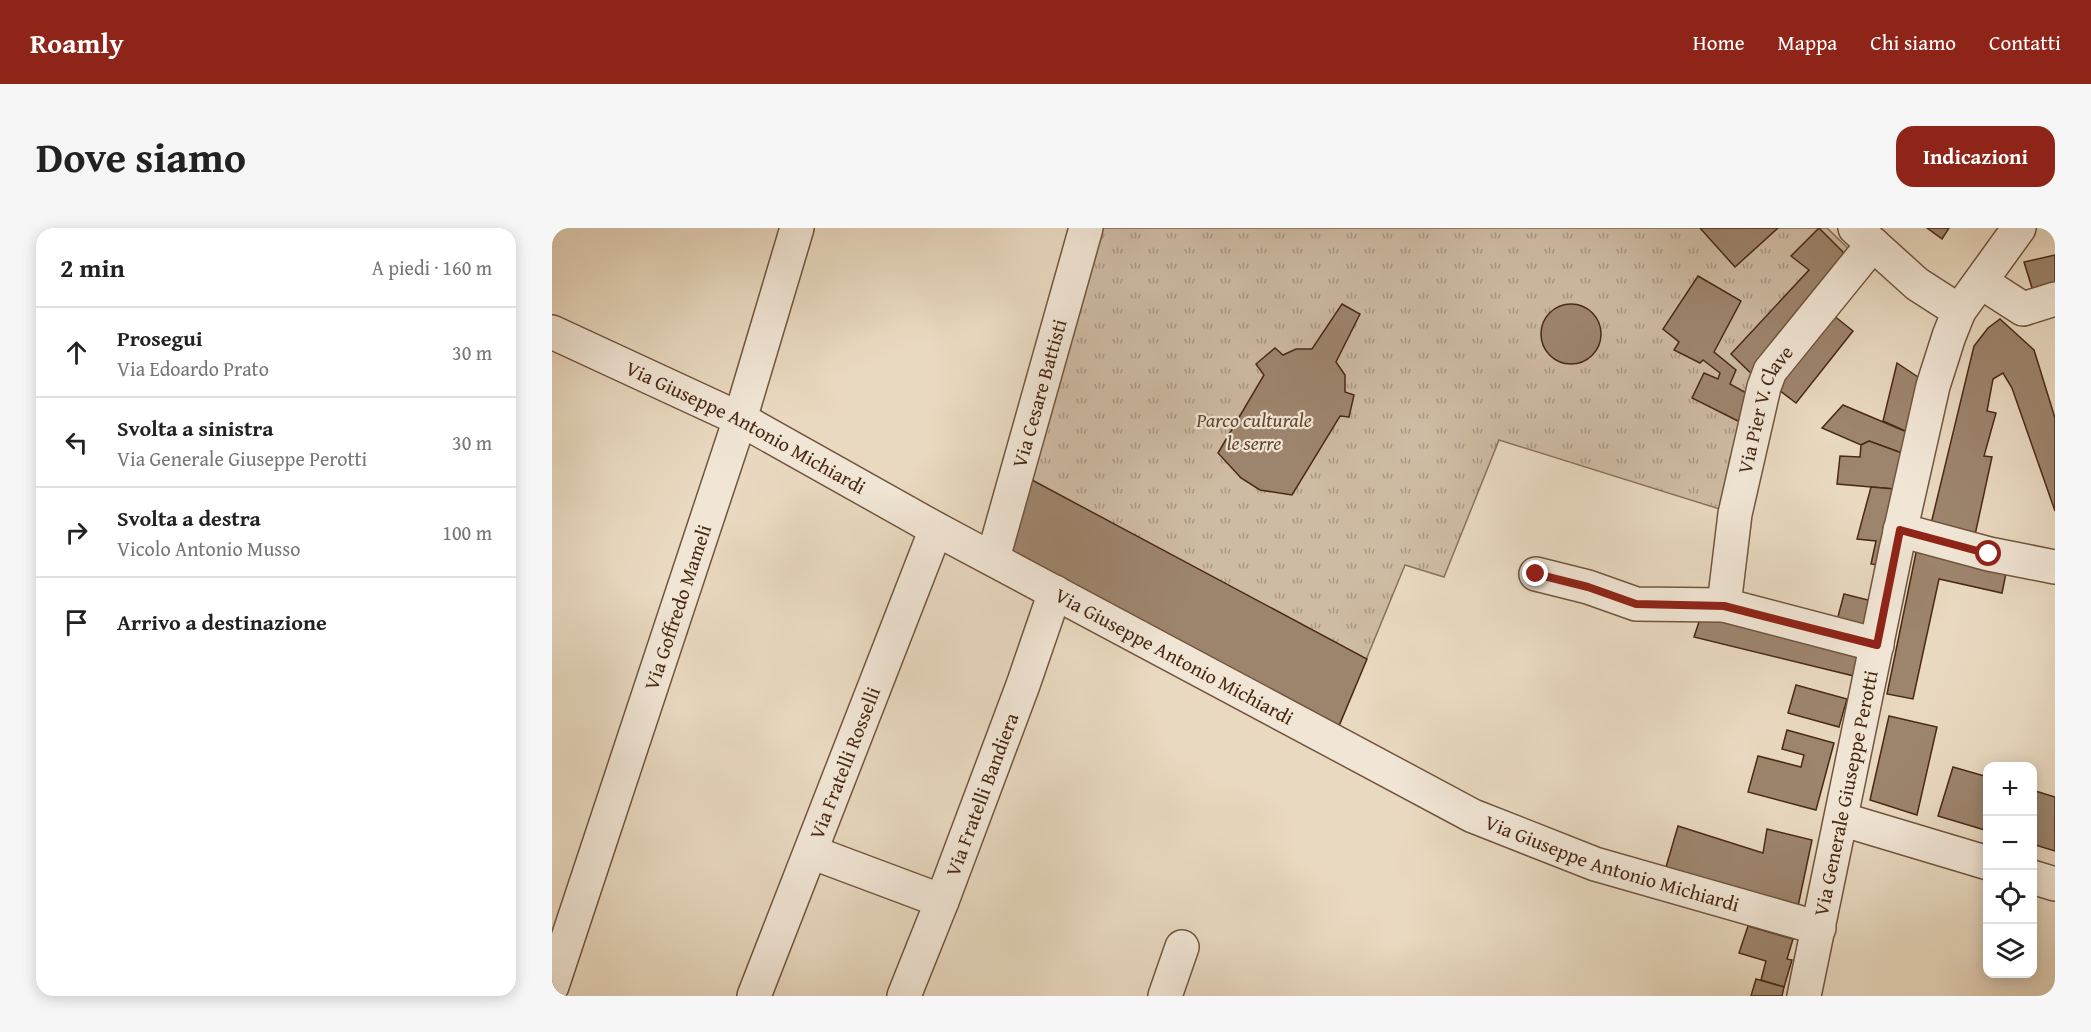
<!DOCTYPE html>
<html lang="it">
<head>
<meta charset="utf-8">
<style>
  :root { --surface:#fff; --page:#f6f6f6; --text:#222; --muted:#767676; --line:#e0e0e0; --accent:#8f2418 }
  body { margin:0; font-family:"Gentium Book Plus",serif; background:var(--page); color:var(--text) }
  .controls { position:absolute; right:18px; bottom:18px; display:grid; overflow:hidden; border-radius:12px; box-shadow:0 3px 15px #0003 }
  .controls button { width:54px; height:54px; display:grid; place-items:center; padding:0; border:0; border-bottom:2px solid var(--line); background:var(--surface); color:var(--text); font:30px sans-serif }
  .stop { position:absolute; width:18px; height:18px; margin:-14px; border:4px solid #8f2418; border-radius:50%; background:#fff }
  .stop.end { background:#8f2418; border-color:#fff; box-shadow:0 2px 6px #0008 }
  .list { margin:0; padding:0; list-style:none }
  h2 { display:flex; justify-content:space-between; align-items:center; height:78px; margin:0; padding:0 24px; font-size:26px }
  h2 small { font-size:20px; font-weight:400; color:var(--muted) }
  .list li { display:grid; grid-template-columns:39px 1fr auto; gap:18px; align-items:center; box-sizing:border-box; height:90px; padding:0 24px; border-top:2px solid var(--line) }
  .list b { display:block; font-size:22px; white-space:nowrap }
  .list p { margin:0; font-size:20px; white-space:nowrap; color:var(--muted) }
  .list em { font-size:20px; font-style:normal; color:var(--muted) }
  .icon { flex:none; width:33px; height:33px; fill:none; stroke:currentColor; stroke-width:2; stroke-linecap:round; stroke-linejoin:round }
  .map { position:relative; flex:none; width:1503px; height:768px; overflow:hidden; border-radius:18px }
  header { display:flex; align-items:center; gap:36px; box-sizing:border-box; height:84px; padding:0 30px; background:var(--accent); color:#fff }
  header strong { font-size:28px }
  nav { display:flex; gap:33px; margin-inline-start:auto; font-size:21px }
  .intro { display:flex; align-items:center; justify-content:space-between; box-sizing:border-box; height:144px; padding:0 36px }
  h1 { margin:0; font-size:42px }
  .button { padding:15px 27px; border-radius:18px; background:var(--accent); color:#fff; font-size:21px; font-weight:700 }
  main { display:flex; gap:36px; padding:0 36px }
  aside { flex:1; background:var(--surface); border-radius:18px; box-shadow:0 3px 15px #0003 }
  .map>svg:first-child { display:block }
  .park { fill:url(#park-tufts); stroke:#8c725b; stroke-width:1.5 }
  .building { fill:#9d856d; stroke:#4a2913; stroke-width:1.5 }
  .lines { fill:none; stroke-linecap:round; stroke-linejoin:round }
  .minor-casing { stroke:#72553e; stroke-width:36 }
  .minor { stroke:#f1e6d6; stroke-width:33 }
  .route { stroke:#8f2418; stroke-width:8 }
  .labels { text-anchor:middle; stroke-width:4.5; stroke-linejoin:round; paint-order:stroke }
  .street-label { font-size:20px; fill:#4a2913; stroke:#f1e6d6 }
  .park-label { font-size:20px; font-style:italic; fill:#644630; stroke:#f1e6d6 }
</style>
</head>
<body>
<header>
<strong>Roamly</strong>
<nav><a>Home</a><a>Mappa</a><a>Chi siamo</a><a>Contatti</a></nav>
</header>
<div class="intro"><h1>Dove siamo</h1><a class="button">Indicazioni</a></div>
<main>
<aside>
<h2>2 min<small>A piedi · 160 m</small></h2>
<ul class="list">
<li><svg class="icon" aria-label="ahead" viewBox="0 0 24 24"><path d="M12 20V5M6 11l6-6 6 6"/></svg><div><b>Prosegui</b><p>Via Edoardo Prato</p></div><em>30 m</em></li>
<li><svg class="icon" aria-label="left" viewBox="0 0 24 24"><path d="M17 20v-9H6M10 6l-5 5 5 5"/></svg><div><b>Svolta a sinistra</b><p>Via Generale Giuseppe Perotti</p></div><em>30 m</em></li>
<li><svg class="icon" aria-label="right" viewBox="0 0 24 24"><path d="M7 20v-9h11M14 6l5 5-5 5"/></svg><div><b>Svolta a destra</b><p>Vicolo Antonio Musso</p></div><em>100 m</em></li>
<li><svg class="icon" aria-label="arrive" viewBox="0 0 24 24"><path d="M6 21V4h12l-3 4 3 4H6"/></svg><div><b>Arrivo a destinazione</b></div></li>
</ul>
</aside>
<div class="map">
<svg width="1503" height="768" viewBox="0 0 1503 768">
  <defs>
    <pattern id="park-tufts" width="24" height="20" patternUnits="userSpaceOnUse" patternTransform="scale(1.5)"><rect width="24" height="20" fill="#cebba3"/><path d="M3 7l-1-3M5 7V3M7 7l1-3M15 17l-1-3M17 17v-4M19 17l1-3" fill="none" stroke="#a99884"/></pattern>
  </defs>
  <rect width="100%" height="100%" fill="#e9d9c0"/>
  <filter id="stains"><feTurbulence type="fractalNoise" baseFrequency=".00333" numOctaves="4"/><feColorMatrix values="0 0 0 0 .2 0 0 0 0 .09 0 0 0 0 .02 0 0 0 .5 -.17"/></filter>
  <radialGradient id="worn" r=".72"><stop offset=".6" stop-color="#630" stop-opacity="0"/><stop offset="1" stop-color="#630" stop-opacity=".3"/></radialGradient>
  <!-- park -->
  <path class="park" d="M549,0H1275L1303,27L1205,153L1177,284L947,212L892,349L853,337L784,505L459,326Z"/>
  <!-- building -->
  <g class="building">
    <path d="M1148,0H1226L1183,39Z"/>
    <path d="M1267,0L1292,25L1203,149L1179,126L1257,42L1239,28Z"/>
    <path d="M1375,0H1397L1390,11Z"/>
    <path d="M1503,27V58L1481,63L1472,34Z"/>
    <path d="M1146,48L1189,73L1162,124L1184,142L1178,156L1196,166L1192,196L1140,170L1152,145L1166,151L1168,145L1151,132L1148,135L1122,122L1127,114L1111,101Z"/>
    <path d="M790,76L808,86L784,134L793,147V164L802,167L797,189L788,188L740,267L708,262L689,250L666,225L712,147L704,136L723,120L731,127L744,121H760Z"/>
    <circle cx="1019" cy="106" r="30"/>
    <path d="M1281,87L1301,103L1244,175L1223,159Z"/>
    <path d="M1448,91L1482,122L1503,190V283L1460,160L1451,145L1441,151L1435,183L1444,185L1432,228L1440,229L1423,307L1378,300L1422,118L1436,100Z"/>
    <path d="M1345,135L1375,155L1362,207L1331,193Z"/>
    <path d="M1291,177L1362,207L1358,228L1317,213L1309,217L1270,200Z"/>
    <path d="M1317,213L1358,228L1354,262L1285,256L1288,228L1308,229L1309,217Z"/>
    <path d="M480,252L815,431L784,505L459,326Z"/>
    <path d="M1319,259L1354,262L1338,339L1319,336L1324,313L1305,311Z"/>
    <path d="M1365,320L1455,340L1450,365L1387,351L1361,471L1335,466Z"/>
    <path d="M1292,366L1320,373L1312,407L1283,400Z"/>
    <path d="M1151,382L1309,422L1302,448L1142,409Z"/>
    <path d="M1244,457L1295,471L1287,499L1236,485Z"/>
    <path d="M1337,488L1385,499L1365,587L1318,572Z"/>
    <path d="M1235,502L1282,515L1264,582L1196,564L1206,528L1249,539L1252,527L1230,521Z"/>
    <path d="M1401,539L1436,549V603L1386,588Z"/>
    <path d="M1480,562L1503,569V623L1480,616Z"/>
    <path d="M1126,598L1211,625L1215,601L1260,612L1245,683L1114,639Z"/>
    <path d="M1196,698L1241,711L1235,731L1240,732L1232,759L1209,752L1214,733L1187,725Z"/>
    <path d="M1204,751L1232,759L1230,768H1199Z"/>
  </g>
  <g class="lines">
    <defs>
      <g id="minor">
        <path d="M1303,0L1365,56L1407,83"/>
        <path d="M1429,54L1471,81L1503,71"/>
        <path id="s1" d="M0,104L188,191L384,301L921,588L1043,636L1267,700"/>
        <path d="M1348,302L1437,326L1503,339"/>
        <path id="s2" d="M441,330L534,0"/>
        <path d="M984,346L1036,359L1084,376L1172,377L1325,417"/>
        <path id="s3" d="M1172,377L1183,286L1212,159L1218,143L1321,16"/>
        <path d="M1289,591L1436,635"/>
        <path d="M259,624L390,673"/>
        <path d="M1480,649L1503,656"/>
        <path id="s4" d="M0,758L188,191L245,0"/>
        <path id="s5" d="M202,768L384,301"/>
        <path id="s6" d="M352,768L390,673L471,457L503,364"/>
        <path d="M613,768L630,719"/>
        <path id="s7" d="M1252,768L1344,322L1381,158L1397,108L1407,83L1467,0"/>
      </g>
    </defs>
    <!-- minor casing -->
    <use href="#minor" class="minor-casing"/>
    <!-- minor -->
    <use href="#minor" class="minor"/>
  </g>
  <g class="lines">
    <!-- route -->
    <path class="route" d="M984,346L1036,359L1084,376L1172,378L1325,417L1348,302L1437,326"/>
  </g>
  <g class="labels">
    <!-- street labels -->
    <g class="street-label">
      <text dy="7" stroke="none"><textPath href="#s2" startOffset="171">Via Cesare Battisti</textPath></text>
      <text dy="7" stroke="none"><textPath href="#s3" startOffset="201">Via Pier V. Clave</textPath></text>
      <text dy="7" stroke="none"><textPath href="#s1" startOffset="216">Via Giuseppe Antonio Michiardi</textPath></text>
      <text dy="7" stroke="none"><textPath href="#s4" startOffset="399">Via Goffredo Mameli</textPath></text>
      <text dy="7" stroke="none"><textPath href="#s1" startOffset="702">Via Giuseppe Antonio Michiardi</textPath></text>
      <text dy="7" stroke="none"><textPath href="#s5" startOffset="250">Via Fratelli Rosselli</textPath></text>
      <text dy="7" stroke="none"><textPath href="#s7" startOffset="207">Via Generale Giuseppe Perotti</textPath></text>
      <text dy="7" stroke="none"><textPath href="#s6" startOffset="216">Via Fratelli Bandiera</textPath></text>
      <text dy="7" stroke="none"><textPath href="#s1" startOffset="1188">Via Giuseppe Antonio Michiardi</textPath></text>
    </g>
    <!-- park labels -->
    <g class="park-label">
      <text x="702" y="199">Parco culturale<tspan x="702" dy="23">le serre</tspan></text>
    </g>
  </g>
  <rect width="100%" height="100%" filter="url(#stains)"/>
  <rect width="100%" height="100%" fill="url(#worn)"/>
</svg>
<div class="controls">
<button>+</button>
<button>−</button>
<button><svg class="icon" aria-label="locate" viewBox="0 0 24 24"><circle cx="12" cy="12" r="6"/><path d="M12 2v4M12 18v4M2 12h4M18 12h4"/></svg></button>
<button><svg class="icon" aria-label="layers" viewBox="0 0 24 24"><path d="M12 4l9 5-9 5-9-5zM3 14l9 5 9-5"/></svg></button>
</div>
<div class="stop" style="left:1437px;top:326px"></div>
<div class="stop end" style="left:984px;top:346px"></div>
</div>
</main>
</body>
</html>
